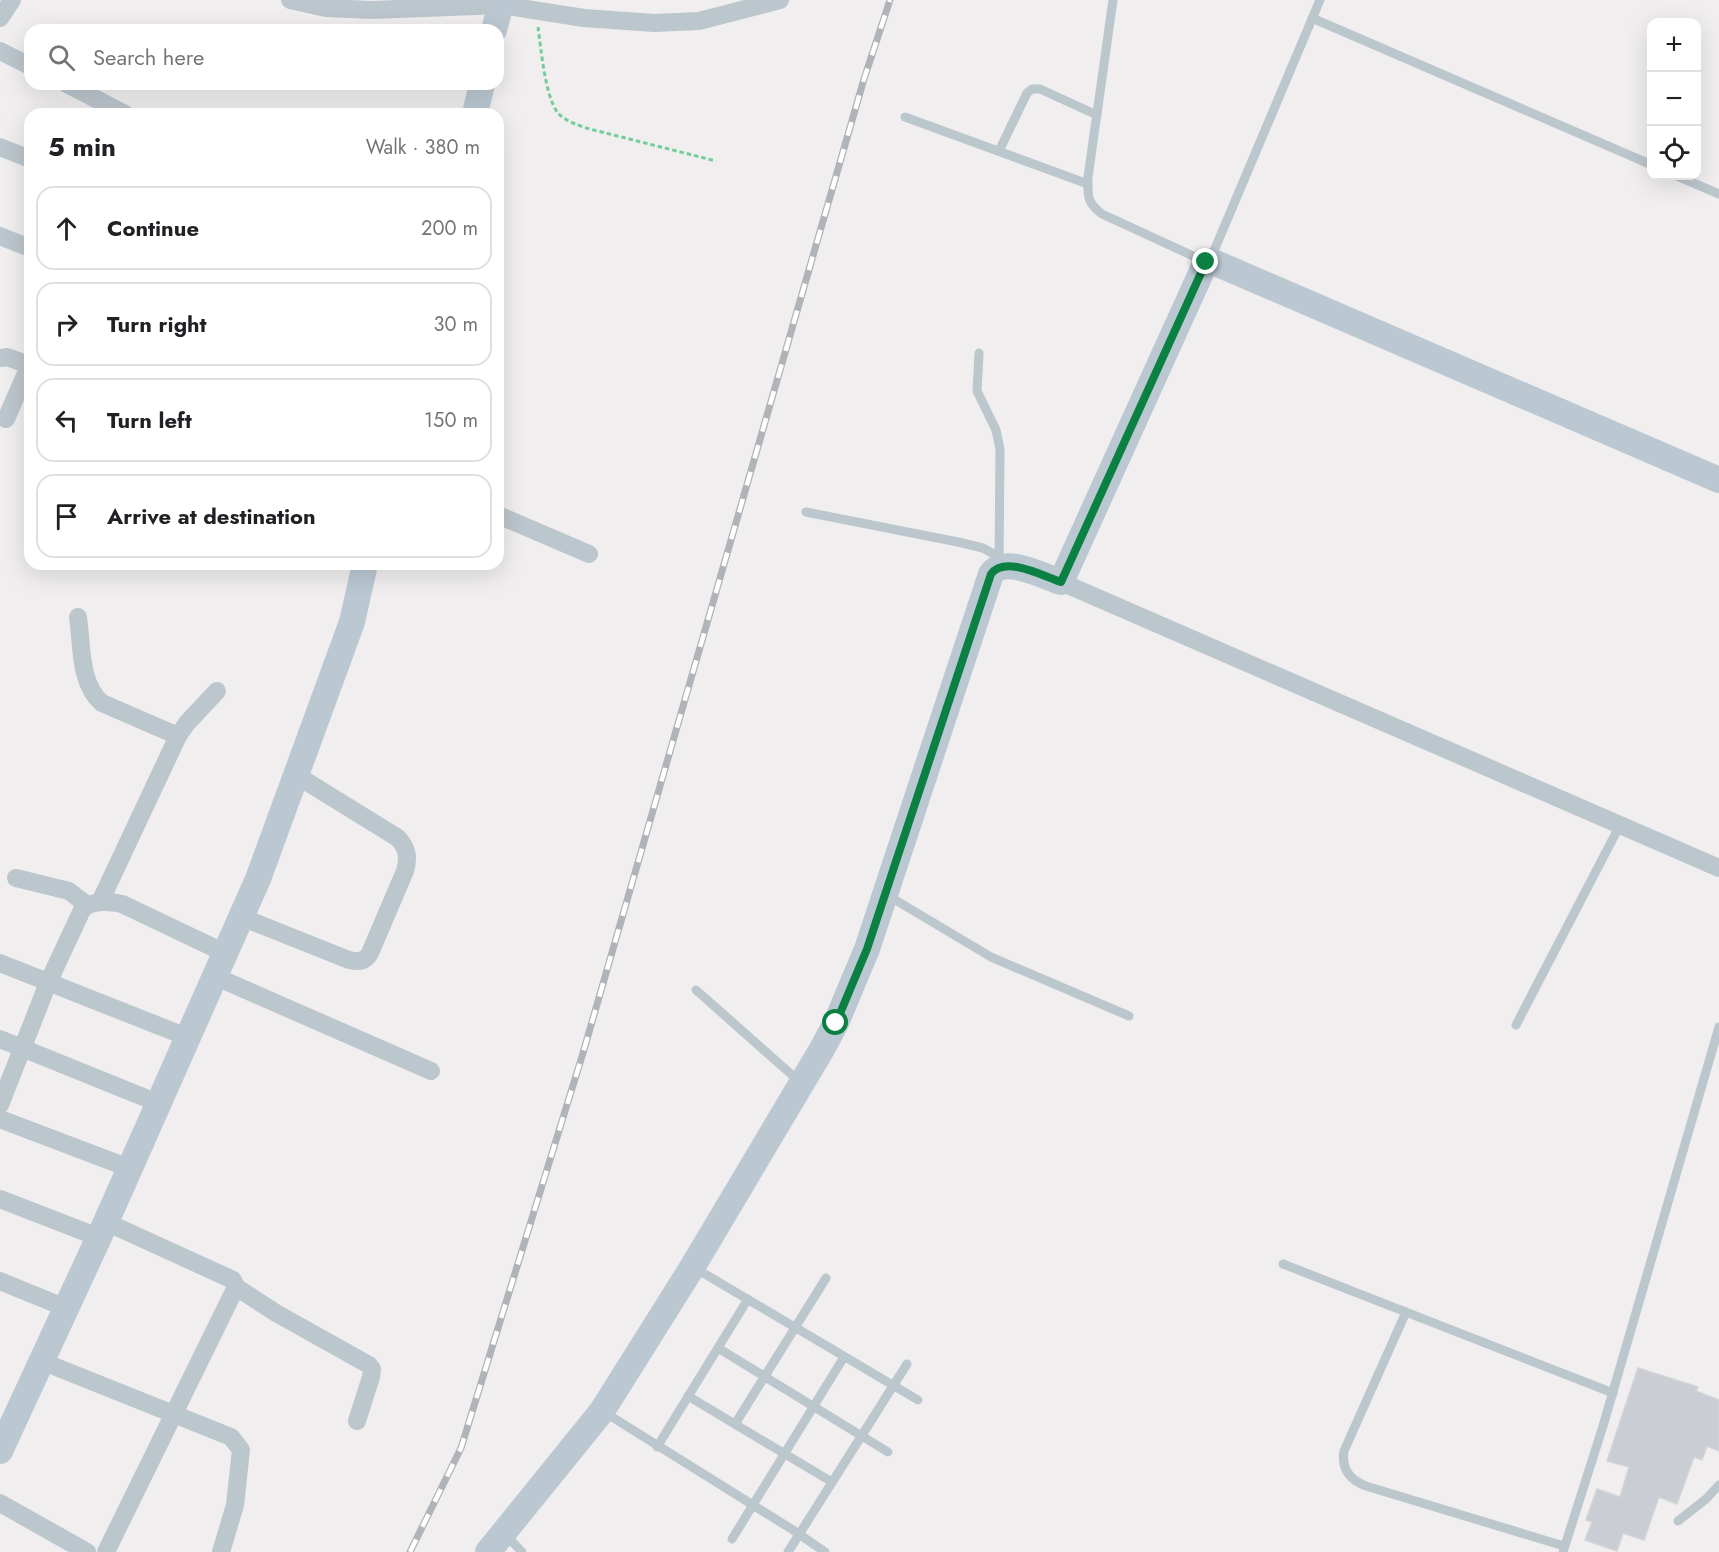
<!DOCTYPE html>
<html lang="en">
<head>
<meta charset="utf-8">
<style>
  :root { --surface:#fff; --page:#f2f2f2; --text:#202124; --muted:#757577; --line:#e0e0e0 }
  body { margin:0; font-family:Jost,sans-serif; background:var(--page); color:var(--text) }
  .controls { position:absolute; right:18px; top:18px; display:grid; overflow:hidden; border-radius:12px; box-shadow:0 6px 24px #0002 }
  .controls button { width:54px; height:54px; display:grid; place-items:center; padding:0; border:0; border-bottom:2px solid var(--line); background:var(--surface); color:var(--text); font:30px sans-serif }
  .stop { position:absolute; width:18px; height:18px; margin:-14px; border:4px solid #0b8043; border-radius:50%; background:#fff }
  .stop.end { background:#0b8043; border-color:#fff; box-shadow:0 2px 6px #0008 }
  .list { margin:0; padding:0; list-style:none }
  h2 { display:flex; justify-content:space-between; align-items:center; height:78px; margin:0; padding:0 24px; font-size:26px }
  h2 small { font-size:20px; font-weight:400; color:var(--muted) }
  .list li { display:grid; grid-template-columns:39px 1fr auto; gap:18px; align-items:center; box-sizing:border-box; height:84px; margin:0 12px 12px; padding:0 12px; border:2px solid var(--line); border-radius:18px }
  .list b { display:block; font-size:22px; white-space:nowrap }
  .list em { font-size:20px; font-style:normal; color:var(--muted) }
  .icon { flex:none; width:33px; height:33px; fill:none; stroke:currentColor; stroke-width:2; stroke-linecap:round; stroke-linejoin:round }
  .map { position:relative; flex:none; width:1719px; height:1552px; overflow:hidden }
  .search { position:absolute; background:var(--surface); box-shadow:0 6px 24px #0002; left:24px; top:24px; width:480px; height:66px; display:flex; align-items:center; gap:15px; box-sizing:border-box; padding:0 21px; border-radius:18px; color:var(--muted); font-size:22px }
  .panel { position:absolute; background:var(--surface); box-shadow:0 6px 24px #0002; left:24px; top:108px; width:480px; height:462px; border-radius:18px }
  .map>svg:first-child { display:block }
  .building { fill:#cacdd3; stroke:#d2d4d9; stroke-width:1.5 }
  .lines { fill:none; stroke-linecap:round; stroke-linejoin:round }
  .path { stroke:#73cd9b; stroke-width:3; stroke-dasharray:4.5 3; stroke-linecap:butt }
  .lane { stroke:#bcc6cd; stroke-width:9 }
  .street { stroke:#bcc6cd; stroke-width:18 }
  .secondary { stroke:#bbc8d2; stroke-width:26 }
  .rail-casing { stroke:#b0b4b8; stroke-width:7 }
  .rail { stroke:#fff; stroke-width:4.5; stroke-dasharray:14; stroke-linecap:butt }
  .route { stroke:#0b8043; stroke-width:8 }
</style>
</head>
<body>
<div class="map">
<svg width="1719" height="1552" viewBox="0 0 1719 1552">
  <rect width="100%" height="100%" fill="#f0eeee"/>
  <!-- building -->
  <path class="building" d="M1638,1368L1698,1387L1696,1391L1719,1400V1451L1707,1446L1702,1460L1694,1457L1677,1504L1659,1497L1644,1540L1623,1533L1617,1551L1585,1540L1592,1522L1586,1520L1597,1489L1620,1497L1629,1467L1607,1461Z"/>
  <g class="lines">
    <!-- path -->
    <path class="path" d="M538,27C541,48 545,97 558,113C565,121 576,124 586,128L716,161"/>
    <!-- lane -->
    <g class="lane">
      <path d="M1113,0L1088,177C1088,195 1086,202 1102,214L1204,261"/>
      <path d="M1312,18L1652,165"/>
      <path d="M905,117L1088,184"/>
      <path d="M999,151L1027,93L1032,89H1040L1097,115"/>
      <path d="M1677,176L1719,194"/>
      <path d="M1211,258L1320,0"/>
      <path d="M979,353L977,391L996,430L1000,449L999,566"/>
      <path d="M806,512L958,542L983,548L999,557"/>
      <path d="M887,895L991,957L1129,1016"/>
      <path d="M696,990L800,1082"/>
      <path d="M1516,1025L1620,825"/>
      <path d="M1283,1264L1613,1393"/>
      <path d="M693,1267L918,1400"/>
      <path d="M1406,1312L1344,1451C1341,1469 1350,1480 1366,1486L1564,1546"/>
      <path d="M718,1348L888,1452"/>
      <path d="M688,1396L832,1482"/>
      <path d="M604,1412L793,1530L825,1552"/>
      <path d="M735,1424L826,1278"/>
      <path d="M657,1447L748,1299"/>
      <path d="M1678,1521L1706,1499L1719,1485"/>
      <path d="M506,1535L522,1552"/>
      <path d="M732,1539L844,1357"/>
      <path d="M788,1552L907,1364"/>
      <path d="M1563,1552L1603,1426L1719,1027"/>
    </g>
    <!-- street -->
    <g class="street">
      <path d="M290,0L326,8L372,10L501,5L584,18L654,23L699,21L780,0"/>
      <path d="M0,18L12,0"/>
      <path d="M0,51L30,66"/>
      <path d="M67,84L125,114"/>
      <path d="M0,147L30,159"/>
      <path d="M0,236L30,248"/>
      <path d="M0,358L7,357L29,365"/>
      <path d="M6,419L30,364"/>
      <path d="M498,515L589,554"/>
      <path d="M1061,582L1719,868"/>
      <path d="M78,617C82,644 79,684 102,703L178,736"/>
      <path d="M16,878L69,891L87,905"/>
      <path d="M100,902L178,736L187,723L217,691"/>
      <path d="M241,917L349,960C359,962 365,962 370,953L405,871C409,857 407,848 398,838L296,775"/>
      <path d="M0,963L187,1037"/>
      <path d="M214,976L431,1071"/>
      <path d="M0,1039L158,1103"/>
      <path d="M0,1105L48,983L82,910C91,900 110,901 122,904L225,953"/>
      <path d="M0,1119L129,1168"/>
      <path d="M0,1199L98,1237"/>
      <path d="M106,1222L233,1280L236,1287L106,1552"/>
      <path d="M0,1281L66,1308"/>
      <path d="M236,1287L276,1313L369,1365L372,1369L371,1377L357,1421"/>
      <path d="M41,1361L231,1437L241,1450L235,1505L221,1552"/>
      <path d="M0,1503L87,1552"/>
    </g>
    <!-- secondary -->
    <g class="secondary">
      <path d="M494,30L502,0"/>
      <path d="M475,114L482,84"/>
      <path d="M0,1451L106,1222L258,879L352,622L365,564"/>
      <path d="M488,1552L602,1411L693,1266L822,1049L836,1023L867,949L991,574C1004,555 1043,576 1061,582L1206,262L1211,261L1719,480"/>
    </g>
    <defs>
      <path id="rail" d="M410,1552L461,1448L583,1053L864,79L890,0"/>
    </defs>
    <!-- rail casing -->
    <use href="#rail" class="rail-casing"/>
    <!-- rail -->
    <use href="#rail" class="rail"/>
  </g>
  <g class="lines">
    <!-- route -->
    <path class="route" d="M836,1023L867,949L991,574C1005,555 1043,576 1061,582L1206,262"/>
  </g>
</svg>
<div class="controls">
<button>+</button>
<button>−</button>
<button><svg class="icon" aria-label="locate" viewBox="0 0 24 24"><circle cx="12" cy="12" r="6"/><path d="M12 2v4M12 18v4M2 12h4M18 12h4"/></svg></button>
</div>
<div class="stop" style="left:836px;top:1023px"></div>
<div class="stop end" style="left:1206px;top:262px"></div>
<div class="search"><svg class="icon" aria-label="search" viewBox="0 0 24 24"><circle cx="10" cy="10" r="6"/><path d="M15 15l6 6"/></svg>Search here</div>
<section class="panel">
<h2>5 min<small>Walk · 380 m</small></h2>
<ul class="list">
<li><svg class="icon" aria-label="ahead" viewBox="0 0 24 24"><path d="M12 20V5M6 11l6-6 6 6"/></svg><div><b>Continue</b></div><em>200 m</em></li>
<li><svg class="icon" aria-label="right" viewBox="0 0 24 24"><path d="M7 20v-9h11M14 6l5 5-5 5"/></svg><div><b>Turn right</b></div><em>30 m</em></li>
<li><svg class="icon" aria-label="left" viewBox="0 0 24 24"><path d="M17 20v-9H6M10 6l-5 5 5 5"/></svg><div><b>Turn left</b></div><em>150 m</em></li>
<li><svg class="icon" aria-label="arrive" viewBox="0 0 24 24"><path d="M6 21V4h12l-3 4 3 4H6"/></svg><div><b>Arrive at destination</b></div></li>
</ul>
</section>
</div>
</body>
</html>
